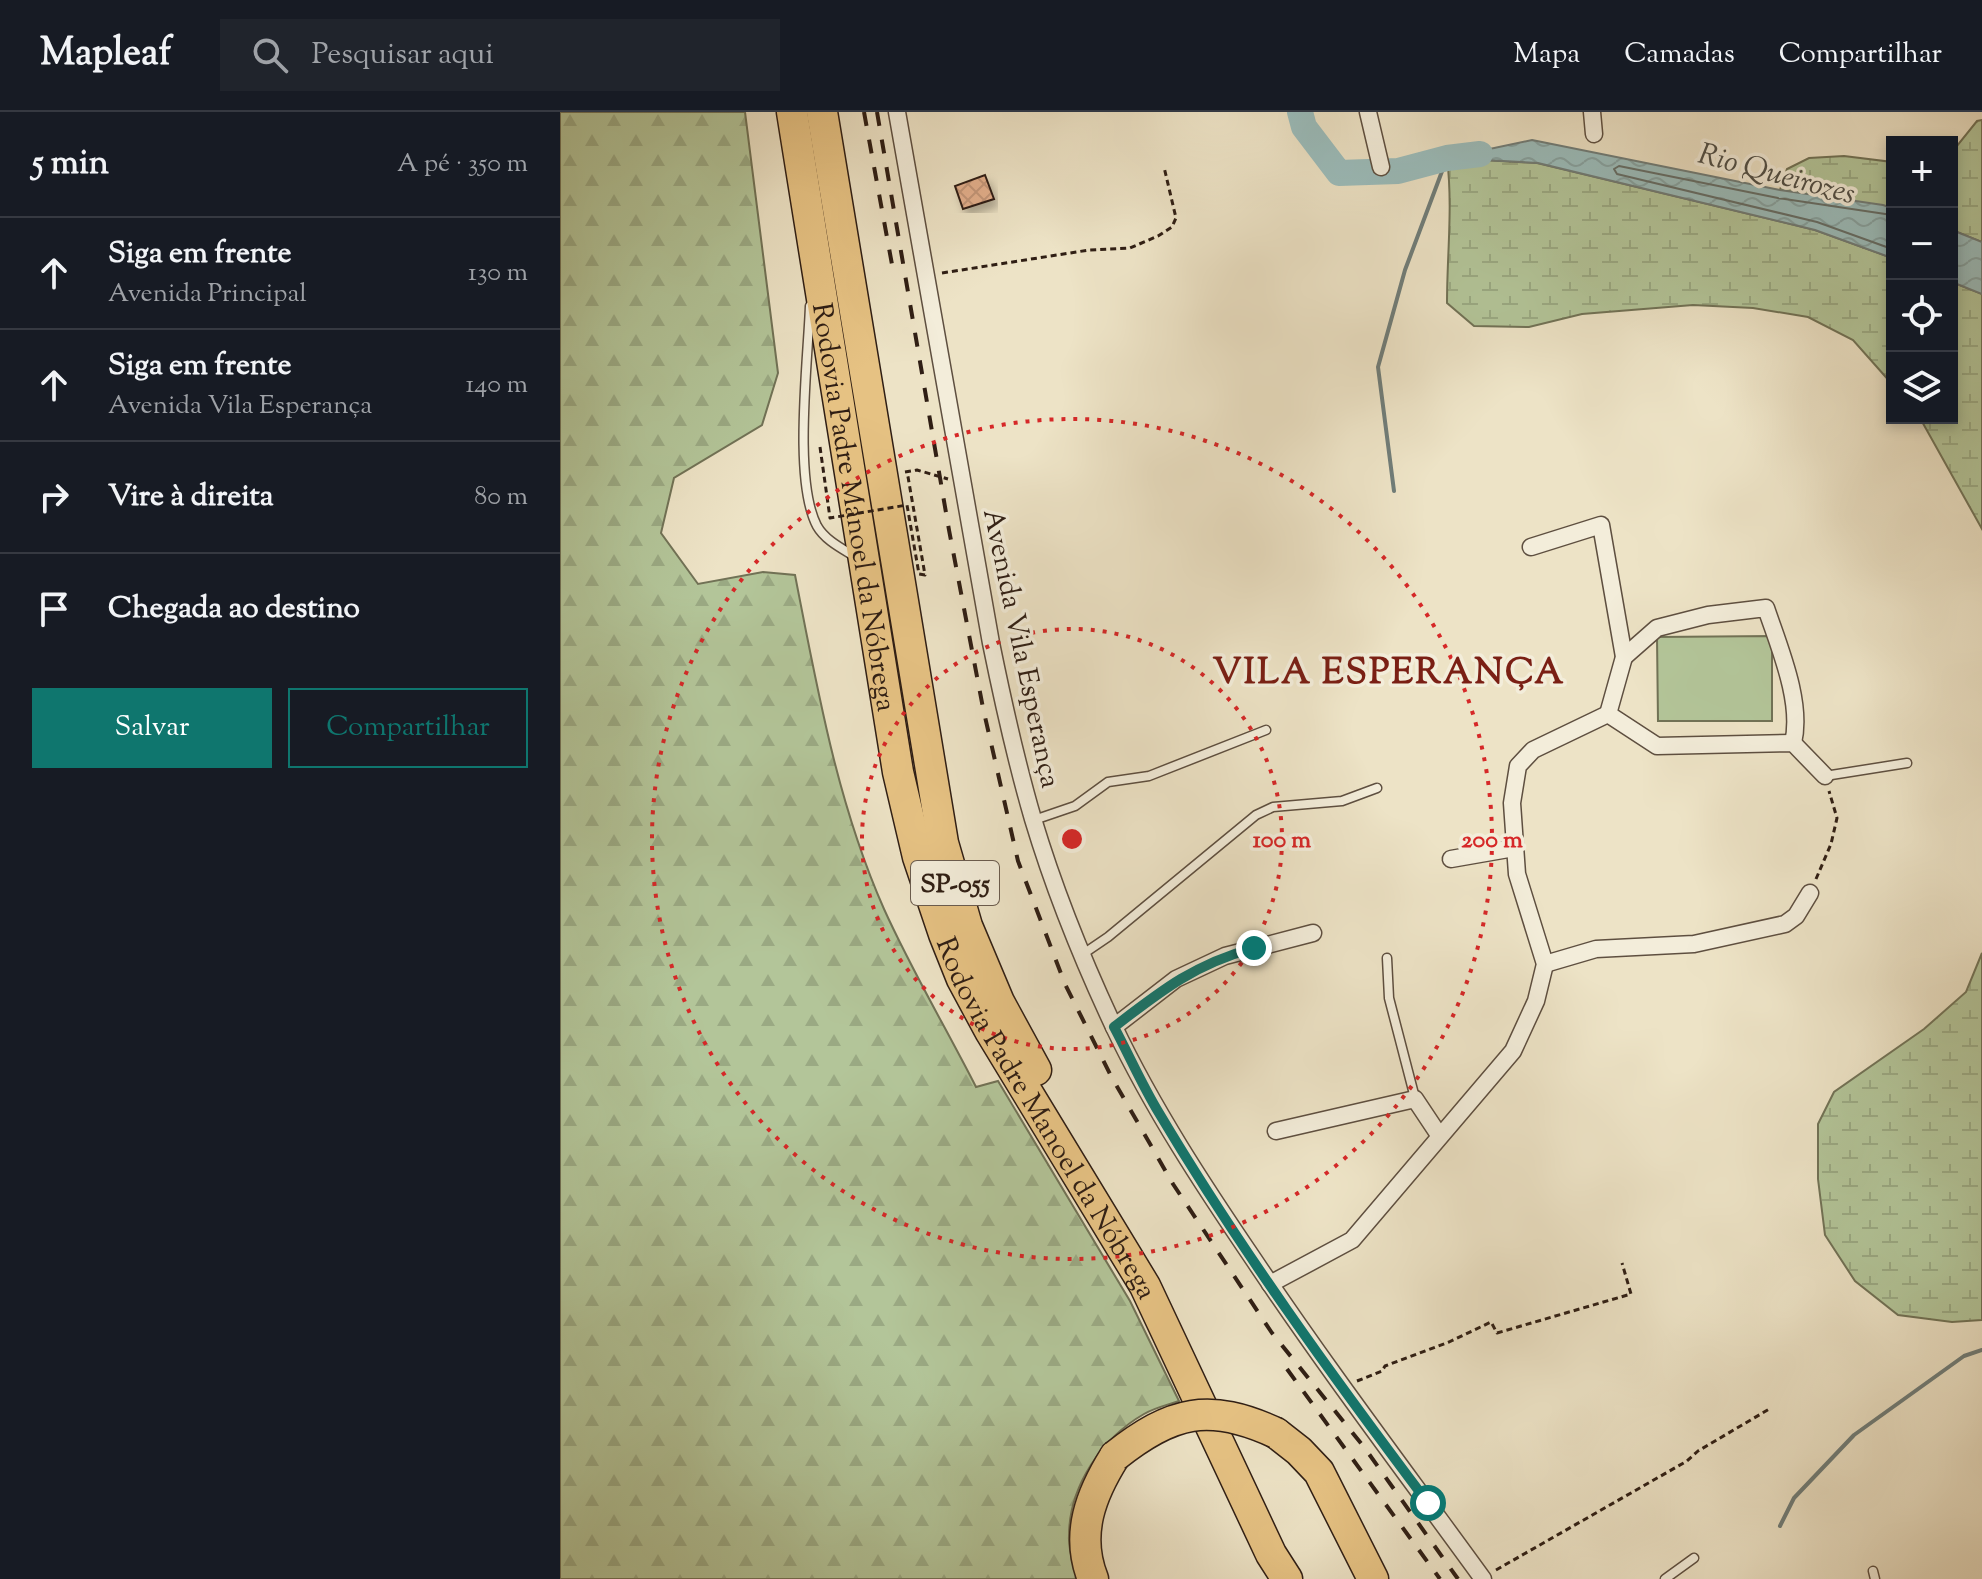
<!DOCTYPE html>
<html lang="pt">
<head>
<meta charset="utf-8">
<style>
  :root { --surface:#171b24; --page:#20242c; --text:#f1f3f6; --muted:#9ea1a6; --line:#363941; --accent:#0f766e }
  body { margin:0; font-family:"Sorts Mill Goudy",serif; background:var(--page); color:var(--text) }
  .controls { position:absolute; right:24px; top:24px; display:grid; overflow:hidden; border-radius:0px; box-shadow:0 4px 12px #0003 }
  .controls button { width:72px; height:72px; display:grid; place-items:center; padding:0; border:0; border-bottom:2px solid var(--line); background:var(--surface); color:var(--text); font:40px sans-serif }
  .stop { position:absolute; width:24px; height:24px; margin:-18px; border:6px solid #0f766e; border-radius:50%; background:#fff }
  .stop.end { background:#0f766e; border-color:#fff; box-shadow:0 2px 8px #0008 }
  .list { margin:0; padding:0; list-style:none }
  h2 { display:flex; justify-content:space-between; align-items:center; height:104px; margin:0; padding:0 32px; font-size:34px }
  h2 small { font-size:26px; font-weight:400; color:var(--muted) }
  .list li { display:grid; grid-template-columns:52px 1fr auto; gap:24px; align-items:center; box-sizing:border-box; height:112px; padding:0 32px; border-top:2px solid var(--line) }
  .list b { display:block; font-size:30px; white-space:nowrap }
  .list p { margin:0; font-size:26px; white-space:nowrap; color:var(--muted) }
  .list em { font-size:26px; font-style:normal; color:var(--muted) }
  .actions { display:flex; gap:16px; padding:24px 32px }
  .actions a { flex:1; padding:18px 0; border:2px solid var(--accent); border-radius:0px; text-align:center; font-size:28px; color:var(--accent) }
  .actions .main { background:var(--accent); color:#fff }
  .icon { flex:none; width:44px; height:44px; fill:none; stroke:currentColor; stroke-width:2; stroke-linecap:round; stroke-linejoin:round }
  .map { position:relative; flex:none; width:1422px; height:1467px; overflow:hidden }
  header { display:flex; align-items:center; gap:48px; box-sizing:border-box; height:112px; padding:0 40px; background:var(--surface); border-bottom:2px solid var(--line) }
  header strong { font-size:38px }
  nav { display:flex; gap:44px; margin-inline-start:auto; font-size:28px }
  .search { width:560px; height:72px; background:var(--page); display:flex; align-items:center; gap:20px; box-sizing:border-box; padding:0 28px; border-radius:0px; color:var(--muted); font-size:30px }
  main { display:flex }
  aside { flex:1; background:var(--surface) }
  .map>svg:first-child { display:block }
  .forest { fill:url(#forest-firs); stroke:#717256; stroke-width:2 }
  .wetland { fill:url(#wetland-marsh); stroke:#717256; stroke-width:2 }
  .pitch { fill:#b3c599; stroke:#717256; stroke-width:2 }
  .water { fill:url(#water-waves); stroke:#707d79; stroke-width:2 }
  .lines { fill:none; stroke-linecap:round; stroke-linejoin:round }
  .shore { stroke:#656e68; stroke-width:2 }
  .stream { stroke:#707d79; stroke-width:4 }
  .river { stroke:#9bbdbc; stroke-width:26 }
  .building { fill:url(#building-cross-hatch); stroke:#2f1e14; stroke-width:2; filter:url(#shadow) }
  .lane-casing { stroke:#5e4f40; stroke-width:11 }
  .street-casing { stroke:#5e4f40; stroke-width:19 }
  .highway-casing { stroke:#2f1e14; stroke-width:33 }
  .path { stroke:#2f1e14; stroke-width:3; stroke-dasharray:6 4; stroke-linecap:butt }
  .lane { stroke:#f3edda; stroke-width:8 }
  .street { stroke:#f3edda; stroke-width:16 }
  .highway { stroke:#e6c283; stroke-width:30 }
  .rail { stroke:#2f1e14; stroke-width:4; stroke-dasharray:14 14; stroke-linecap:butt }
  .highway-bridge-casing { stroke:#2f1e14; stroke-width:33; stroke-linecap:butt }
  .path-bridge { stroke:#2f1e14; stroke-width:3; stroke-dasharray:6 4; stroke-linecap:butt }
  .highway-bridge { stroke:#e6c283; stroke-width:30 }
  .route { stroke:#0f766e; stroke-width:10 }
  .ring { fill:none; stroke:#d62828; stroke-width:4; stroke-dasharray:4 8 }
  .labels { text-anchor:middle; stroke-width:7; stroke-linejoin:round; paint-order:stroke }
  .shield { fill:#f3edda; stroke:#6a5c4f; stroke-width:2 }
  .shield-label { font-size:26px; font-weight:bold; fill:#2f1e14 }
  .street-label { font-size:28px; fill:#2f1e14; stroke:#f3edda }
  .water-label { font-size:30px; font-style:italic; fill:#4f4e46; stroke:#f3edda }
  .district-label { font-size:36px; font-weight:bold; letter-spacing:2px; fill:#7a1f14; stroke:#f3edda }
  .centre { fill:#d62828; stroke:#f3edda; stroke-width:4 }
  .ring-label { font-size:24px; text-anchor:middle; font-weight:bold; fill:#d62828; stroke:#f3edda; stroke-width:7; stroke-linejoin:round; paint-order:stroke }
</style>
</head>
<body>
<header>
<strong>Mapleaf</strong>
<div class="search"><svg class="icon" aria-label="search" viewBox="0 0 24 24"><circle cx="10" cy="10" r="6"/><path d="M15 15l6 6"/></svg>Pesquisar aqui</div>
<nav><a>Mapa</a><a>Camadas</a><a>Compartilhar</a></nav>
</header>
<main>
<aside>
<h2>5 min<small>A pé · 350 m</small></h2>
<ul class="list">
<li><svg class="icon" aria-label="ahead" viewBox="0 0 24 24"><path d="M12 20V5M6 11l6-6 6 6"/></svg><div><b>Siga em frente</b><p>Avenida Principal</p></div><em>130 m</em></li>
<li><svg class="icon" aria-label="ahead" viewBox="0 0 24 24"><path d="M12 20V5M6 11l6-6 6 6"/></svg><div><b>Siga em frente</b><p>Avenida Vila Esperança</p></div><em>140 m</em></li>
<li><svg class="icon" aria-label="right" viewBox="0 0 24 24"><path d="M7 20v-9h11M14 6l5 5-5 5"/></svg><div><b>Vire à direita</b></div><em>80 m</em></li>
<li><svg class="icon" aria-label="arrive" viewBox="0 0 24 24"><path d="M6 21V4h12l-3 4 3 4H6"/></svg><div><b>Chegada ao destino</b></div></li>
</ul>
<div class="actions"><a class="main">Salvar</a><a>Compartilhar</a></div>
</aside>
<div class="map">
<svg width="1422" height="1467" viewBox="0 0 1422 1467">
  <defs>
    <pattern id="forest-firs" width="22" height="20" patternUnits="userSpaceOnUse" patternTransform="scale(2)"><rect width="22" height="20" fill="#b3c599"/><path d="M5 1l3.5 6h-7zM16 11l3.5 6h-7z" fill="#9aa983"/></pattern>
    <pattern id="wetland-marsh" width="20" height="14" patternUnits="userSpaceOnUse" patternTransform="scale(2)"><rect width="20" height="14" fill="#b3c599"/><path d="M1 5h8M5 5V1M11 12h8M15 12V8" fill="none" stroke="#9aa983"/></pattern>
    <pattern id="water-waves" width="16" height="10" patternUnits="userSpaceOnUse" patternTransform="scale(2)"><rect width="16" height="10" fill="#9bbdbc"/><path d="M0 5q4-4 8 0t8 0" fill="none" stroke="#86a2a1"/></pattern>
    <pattern id="building-cross-hatch" width="8" height="8" patternUnits="userSpaceOnUse" patternTransform="scale(2)"><rect width="8" height="8" fill="#e2ae8b"/><path d="M0 0l8 8M0 8l8-8" fill="none" stroke="#c29577"/></pattern>
    <filter id="shadow"><feDropShadow dx="4.5" dy="7" stdDeviation="4" flood-color="#0004"/></filter>
  </defs>
  <rect width="100%" height="100%" fill="#ede3c6"/>
  <filter id="stains"><feTurbulence type="fractalNoise" baseFrequency=".0025" numOctaves="4"/><feColorMatrix values="0 0 0 0 .2 0 0 0 0 .09 0 0 0 0 .02 0 0 0 .5 -.17"/></filter>
  <radialGradient id="worn" r=".72"><stop offset=".6" stop-color="#630" stop-opacity="0"/><stop offset="1" stop-color="#630" stop-opacity=".3"/></radialGradient>
  <!-- forest -->
  <path class="forest" d="M0,0H185L218,261L202,313L114,366L101,421L138,472L203,460L235,463C257,575 277,691 324,797C351,857 386,916 416,975L438,969L570,1189L619,1289C607,1293 594,1296 584,1302C542,1326 509,1374 509,1424C508,1438 514,1454 517,1467H0Z"/>
  <!-- wetland -->
  <g class="wetland">
    <path d="M1422,8V130L1392,118V40L1417,9Z"/>
    <path d="M1284,44L1332,50V96L1220,78L1227,57L1249,46Z"/>
    <path d="M887,46L977,51L1255,118L1332,146V272L1293,228L1248,205L1193,196L1133,193L1022,202L969,215L914,214L887,191C887,142 893,95 887,46Z"/>
    <path d="M1392,170L1422,182V417L1360,306H1392Z"/>
    <path d="M1422,841V1208L1392,1210L1338,1203L1295,1169L1265,1123L1258,1067V1012L1274,980L1364,917L1406,880Z"/>
  </g>
  <!-- pitch -->
  <path class="pitch" d="M1212,524V609H1098L1097,525Z"/>
  <!-- water -->
  <g class="water">
    <path d="M972,28L1220,78L1323,93L1332,96V146L1255,118L978,51L887,46Z"/>
    <path d="M1392,118L1422,130V182L1392,170Z"/>
  </g>
  <g class="lines">
    <!-- shore -->
    <path class="shore" d="M1332,103L1218,86L1059,54L1054,57L1057,62L1257,110L1332,137"/>
    <!-- stream -->
    <g class="stream">
      <path d="M834,379L818,255L845,158L887,46"/>
      <path d="M1220,1414L1234,1386L1294,1323L1404,1244L1422,1238"/>
    </g>
    <!-- river -->
    <path class="river" d="M740,0L744,15L779,61L838,59L887,46L920,42"/>
  </g>
  <!-- building -->
  <path class="building" d="M425,63L434,87L403,97L395,74Z"/>
  <g class="lines">
    <defs>
      <g id="lane">
        <path d="M250,194C248,249 233,368 257,414C265,428 281,436 294,444"/>
        <path d="M1265,664L1347,651"/>
        <path d="M474,708L515,694L548,670L589,664L706,618"/>
        <path d="M523,842L548,825L696,703L713,695L782,689L817,676"/>
        <path d="M827,846L829,886L855,986"/>
        <path d="M1313,1459L1315,1467"/>
        <path d="M1105,1467L1134,1446"/>
      </g>
      <g id="street">
        <path d="M337,0L431,531C443,590 456,649 473,707C494,777 523,849 554,915C593,997 643,1073 694,1148C767,1257 846,1361 923,1467"/>
        <path d="M808,0L821,55"/>
        <path d="M1032,0L1034,22"/>
        <path d="M971,435L1041,413L1064,545L1048,602L1097,634L1233,631L1265,664"/>
        <path d="M1064,545L1097,516L1148,503L1206,496C1219,535 1243,590 1233,631"/>
        <path d="M891,747L954,736"/>
        <path d="M985,852L1036,837L1134,832L1225,812L1236,804L1250,781"/>
        <path d="M554,915L616,867L665,844L753,821"/>
        <path d="M716,1019L855,987L879,1023"/>
        <path d="M710,1172L792,1128L953,939L976,889L985,852L957,762L952,691L958,654L973,638L1048,602"/>
      </g>
      <g id="highway">
        <path id="s1" d="M232,0L338,660L358,745L384,822L402,867L430,919L585,1174L711,1442L727,1467"/>
        <path d="M262,0L383,731L407,814L439,890L476,958"/>
        <path d="M716,1321L739,1339L759,1360L813,1467"/>
        <path d="M533,1467C515,1422 531,1382 555,1344"/>
      </g>
    </defs>
    <!-- lane casing -->
    <use href="#lane" class="lane-casing"/>
    <!-- street casing -->
    <use href="#street" class="street-casing"/>
    <!-- highway casing -->
    <use href="#highway" class="highway-casing"/>
    <!-- path -->
    <g class="path">
      <path d="M382,161L529,138L570,136L598,124L612,115L616,106L604,55"/>
      <path d="M345,360L357,358L388,367"/>
      <path d="M1256,767L1271,732L1277,706L1269,679"/>
      <path d="M797,1269L822,1259L825,1254L889,1230L931,1210L937,1221L1071,1182L1062,1151"/>
      <path d="M936,1458L1127,1349L1138,1339L1211,1296"/>
    </g>
    <!-- lane -->
    <use href="#lane" class="lane"/>
    <!-- street -->
    <use href="#street" class="street"/>
    <!-- highway -->
    <use href="#highway" class="highway"/>
    <!-- rail -->
    <g class="rail">
      <path d="M304,0L333,158"/>
      <path d="M317,0L389,418L423,596L458,749L505,872L551,964L613,1072L712,1221L804,1335L898,1467"/>
      <path d="M727,1257L880,1467"/>
    </g>
    <defs>
      <path id="highway-bridge" d="M555,1344C612,1299 649,1290 716,1321"/>
    </defs>
    <!-- highway-bridge casing -->
    <use href="#highway-bridge" class="highway-bridge-casing"/>
    <!-- path-bridge -->
    <path class="path-bridge" d="M260,335L270,406L347,393L359,462L365,463L347,359"/>
    <!-- highway-bridge -->
    <use href="#highway-bridge" class="highway-bridge"/>
  </g>
  <g class="lines">
    <!-- route -->
    <path class="route" d="M694,836C635,852 602,878 554,915C569,943 582,973 599,1001C680,1137 773,1265 868,1391"/>
  </g>
  <!-- distance rings -->
  <g class="ring">
    <circle cx="512" cy="727" r="210"/>
    <circle cx="512" cy="727" r="420"/>
  </g>
  <g class="labels">
    <!-- shield labels -->
    <rect class="shield" x="351" y="749" width="88" height="44" rx="6"/>
    <g class="shield-label">
      <text x="395" y="780">SP-055</text>
    </g>
    <!-- street labels -->
    <g class="street-label">
      <text dy="10" stroke="none"><textPath href="#s1" startOffset="400">Rodovia Padre Manoel da Nóbrega</textPath></text>
      <text transform="translate(463 536) rotate(78)" y="10">Avenida Vila Esperança</text>
      <text dy="10" stroke="none"><textPath href="#s1" startOffset="1048">Rodovia Padre Manoel da Nóbrega</textPath></text>
    </g>
    <!-- water labels -->
    <g class="water-label">
      <text transform="translate(1217 61) rotate(15)" y="10">Rio Queirozes</text>
    </g>
    <!-- district labels -->
    <g class="district-label">
      <text x="829" y="571">VILA ESPERANÇA</text>
    </g>
  </g>
  <circle cx="512" cy="727" r="12" class="centre"/>
  <g class="ring-label">
    <text x="722" y="735">100 m</text>
    <text x="932" y="735">200 m</text>
  </g>
  <rect width="100%" height="100%" filter="url(#stains)"/>
  <rect width="100%" height="100%" fill="url(#worn)"/>
</svg>
<div class="controls">
<button>+</button>
<button>−</button>
<button><svg class="icon" aria-label="locate" viewBox="0 0 24 24"><circle cx="12" cy="12" r="6"/><path d="M12 2v4M12 18v4M2 12h4M18 12h4"/></svg></button>
<button><svg class="icon" aria-label="layers" viewBox="0 0 24 24"><path d="M12 4l9 5-9 5-9-5zM3 14l9 5 9-5"/></svg></button>
</div>
<div class="stop" style="left:868px;top:1391px"></div>
<div class="stop end" style="left:694px;top:836px"></div>
</div>
</main>
</body>
</html>
